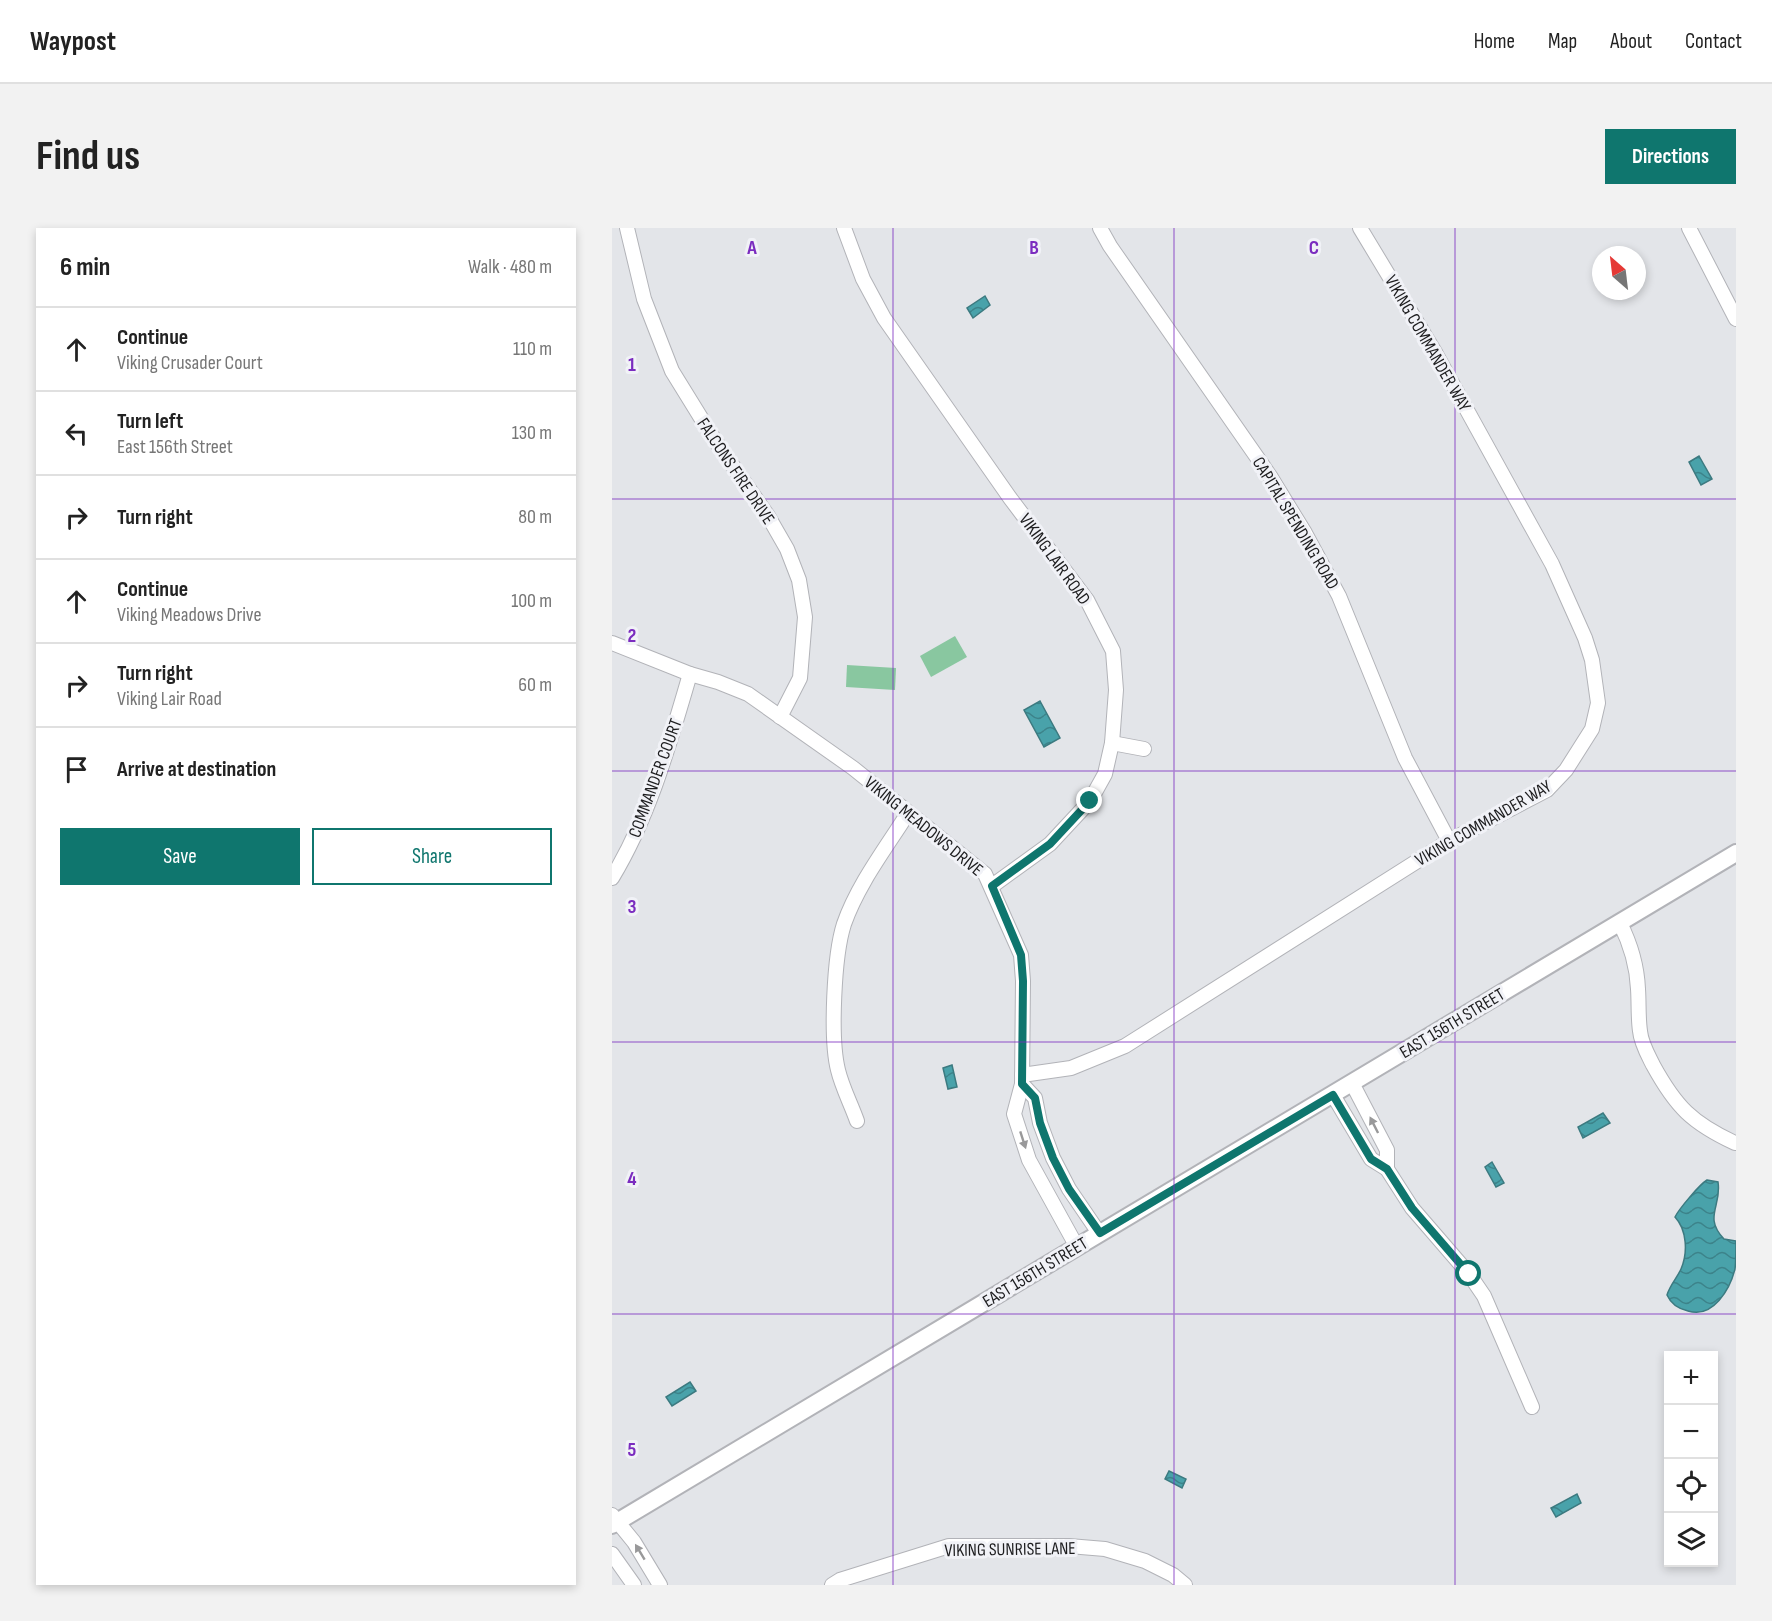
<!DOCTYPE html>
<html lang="en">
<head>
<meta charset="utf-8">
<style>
  :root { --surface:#fff; --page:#f2f2f2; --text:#222; --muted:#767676; --line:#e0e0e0; --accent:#0f766e }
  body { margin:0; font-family:"Sofia Sans Condensed",sans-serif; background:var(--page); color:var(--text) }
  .controls { position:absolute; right:18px; bottom:18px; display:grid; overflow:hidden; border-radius:0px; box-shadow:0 3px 9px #0003 }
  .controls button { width:54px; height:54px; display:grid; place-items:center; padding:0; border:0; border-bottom:2px solid var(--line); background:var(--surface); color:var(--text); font:30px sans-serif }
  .compass { position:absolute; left:980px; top:18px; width:54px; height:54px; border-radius:50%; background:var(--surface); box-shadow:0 3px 9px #0003; rotate:332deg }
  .stop { position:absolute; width:18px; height:18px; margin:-14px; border:4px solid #0f766e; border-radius:50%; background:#fff }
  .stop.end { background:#0f766e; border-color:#fff; box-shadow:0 2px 6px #0008 }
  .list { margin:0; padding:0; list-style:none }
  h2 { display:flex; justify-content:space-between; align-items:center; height:78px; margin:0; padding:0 24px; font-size:26px }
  h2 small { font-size:20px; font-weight:400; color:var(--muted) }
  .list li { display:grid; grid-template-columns:39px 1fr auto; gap:18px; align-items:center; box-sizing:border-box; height:84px; padding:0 24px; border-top:2px solid var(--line) }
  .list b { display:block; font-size:22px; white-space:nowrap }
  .list p { margin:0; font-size:20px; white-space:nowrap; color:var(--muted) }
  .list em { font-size:20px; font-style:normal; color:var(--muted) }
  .actions { display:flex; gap:12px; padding:18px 24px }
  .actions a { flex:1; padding:14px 0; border:2px solid var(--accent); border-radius:0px; text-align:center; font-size:21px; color:var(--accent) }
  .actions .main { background:var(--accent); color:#fff }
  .icon { flex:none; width:33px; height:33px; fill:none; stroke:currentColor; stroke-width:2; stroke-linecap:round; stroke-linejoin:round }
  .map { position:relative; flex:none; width:1124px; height:1357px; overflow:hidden; border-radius:0px }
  header { display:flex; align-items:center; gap:36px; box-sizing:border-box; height:84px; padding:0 30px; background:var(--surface); border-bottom:2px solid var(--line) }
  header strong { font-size:28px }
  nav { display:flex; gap:33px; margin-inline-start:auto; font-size:21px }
  .intro { display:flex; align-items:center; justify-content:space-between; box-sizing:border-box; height:144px; padding:0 36px }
  h1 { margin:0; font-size:42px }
  .button { padding:15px 27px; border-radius:0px; background:var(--accent); color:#fff; font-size:21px; font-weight:700 }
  main { display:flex; gap:36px; padding:0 36px }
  aside { flex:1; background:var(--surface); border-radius:0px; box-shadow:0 3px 9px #0003 }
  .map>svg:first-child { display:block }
  .green { fill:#89c7a0 }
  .water { fill:url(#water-waves); stroke:#3c7a80; stroke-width:1.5 }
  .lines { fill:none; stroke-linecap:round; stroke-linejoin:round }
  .minor-casing { stroke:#b2b3b8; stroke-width:16 }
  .tertiary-casing { stroke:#b2b3b8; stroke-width:20 }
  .minor { stroke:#fff; stroke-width:14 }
  .tertiary { stroke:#fff; stroke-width:16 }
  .oneway { fill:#99999a }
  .route { stroke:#0f766e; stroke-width:8 }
  .grid { fill:none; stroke:#7b2cbf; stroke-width:1.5; stroke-opacity:0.55 }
  .labels { text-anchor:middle; stroke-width:6; stroke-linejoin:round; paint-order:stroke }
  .street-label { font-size:18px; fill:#1d1d1f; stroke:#f1f2f7 }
  .grid-label { font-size:20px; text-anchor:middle; font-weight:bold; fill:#7b2cbf; stroke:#f1f2f7; stroke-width:6; stroke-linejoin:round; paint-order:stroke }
</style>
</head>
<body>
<header>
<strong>Waypost</strong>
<nav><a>Home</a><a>Map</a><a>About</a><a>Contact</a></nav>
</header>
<div class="intro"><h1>Find us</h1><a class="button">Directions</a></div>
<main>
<aside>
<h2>6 min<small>Walk · 480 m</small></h2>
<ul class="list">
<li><svg class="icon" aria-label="ahead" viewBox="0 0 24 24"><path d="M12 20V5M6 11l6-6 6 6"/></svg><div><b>Continue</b><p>Viking Crusader Court</p></div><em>110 m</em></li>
<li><svg class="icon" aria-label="left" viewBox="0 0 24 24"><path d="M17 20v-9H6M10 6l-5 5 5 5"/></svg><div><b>Turn left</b><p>East 156th Street</p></div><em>130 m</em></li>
<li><svg class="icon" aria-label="right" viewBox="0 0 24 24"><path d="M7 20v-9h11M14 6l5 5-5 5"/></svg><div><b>Turn right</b></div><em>80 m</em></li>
<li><svg class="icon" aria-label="ahead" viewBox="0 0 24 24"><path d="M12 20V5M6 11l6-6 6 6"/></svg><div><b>Continue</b><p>Viking Meadows Drive</p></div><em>100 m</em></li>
<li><svg class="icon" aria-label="right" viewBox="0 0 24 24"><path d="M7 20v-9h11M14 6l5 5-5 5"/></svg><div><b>Turn right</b><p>Viking Lair Road</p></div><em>60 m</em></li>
<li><svg class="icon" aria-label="arrive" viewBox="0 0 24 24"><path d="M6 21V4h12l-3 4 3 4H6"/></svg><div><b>Arrive at destination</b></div></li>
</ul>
<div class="actions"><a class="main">Save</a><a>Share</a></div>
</aside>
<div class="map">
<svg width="1124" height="1357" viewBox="0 0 1124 1357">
  <defs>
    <pattern id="water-waves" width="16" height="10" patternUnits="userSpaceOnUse" patternTransform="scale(1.5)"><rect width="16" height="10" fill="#49a2aa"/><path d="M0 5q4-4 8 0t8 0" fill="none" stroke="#3c838a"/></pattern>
  </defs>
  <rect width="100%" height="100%" fill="#e3e5e9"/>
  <!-- green -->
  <g class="green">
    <path d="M343,408L355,429L319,449L308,428Z"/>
    <path d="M235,437L284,440L283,462L234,459Z"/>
  </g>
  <!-- water -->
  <g class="water">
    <path d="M373,68L378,77L361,90L355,80Z"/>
    <path d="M1087,228L1100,251L1089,257L1077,234Z"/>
    <path d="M428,473L448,510L432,519L412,482Z"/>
    <path d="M340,837L345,859L336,861L331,840Z"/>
    <path d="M991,885L998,895L971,910L966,899Z"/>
    <path d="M880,934L892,955L884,959L873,939Z"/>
    <path d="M1095,952L1106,954C1110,978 1091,989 1112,1011L1124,1013C1124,1022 1124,1033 1123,1041C1118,1061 1101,1091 1076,1083C1067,1081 1059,1076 1055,1067C1058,1057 1065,1050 1069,1041C1076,1025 1075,1002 1063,989C1067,981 1087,957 1095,952Z"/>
    <path d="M78,1154L84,1163L60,1178L54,1169Z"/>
    <path d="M557,1243L574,1251L570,1260L553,1251Z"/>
    <path d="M965,1266L969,1275L944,1289L939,1280Z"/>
  </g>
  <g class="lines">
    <defs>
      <g id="minor">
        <path d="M15,0L32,71L60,143L102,211L156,288L175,321L187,352L193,389L188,450L168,489"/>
        <path d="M232,0L251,51L272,90L398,270L475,372L501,423L504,462L500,515L493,546L478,573L438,616L380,658"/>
        <path d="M488,0L498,18L658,248L693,305L727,368L793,530L837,613"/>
        <path d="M1077,0L1124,91"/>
        <path d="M0,415L78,446L106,454L136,466L241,540L373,646L409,727L411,753L410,856L402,886L417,932L465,1019"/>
        <path d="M500,515L532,521"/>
        <path d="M0,650C38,587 57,517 78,446"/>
        <path d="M1008,695C1019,717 1025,737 1026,761C1027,775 1026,789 1028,803C1029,815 1036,827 1041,837C1064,879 1080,895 1123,915"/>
        <path d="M410,847L459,840L513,818L837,613L935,562L954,542L980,501L986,475L980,432L973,410L940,336L824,126L748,0"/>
        <path d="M740,855L775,922V941"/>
        <path d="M410,856L423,870L428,895L441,930L457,961L487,1005"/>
        <path d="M721,867L759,931L775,941L800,980L857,1046L872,1068L920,1179"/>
        <path d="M245,893C239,876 230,859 226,842C218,810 222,727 232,696C246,656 274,620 296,585"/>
        <path d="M0,1287L22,1314L48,1357"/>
        <path d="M0,1326L22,1357"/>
        <path d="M220,1357L228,1352L337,1318H457L493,1321L533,1333L561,1347L573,1357"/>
      </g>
      <path id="tertiary" d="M0,1297L1124,625"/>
    </defs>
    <!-- minor casing -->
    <use href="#minor" class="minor-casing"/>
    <!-- tertiary casing -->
    <use href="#tertiary" class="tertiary-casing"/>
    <!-- minor -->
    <use href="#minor" class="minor"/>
    <!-- tertiary -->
    <use href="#tertiary" class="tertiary"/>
  </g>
  <!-- one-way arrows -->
  <defs><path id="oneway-solid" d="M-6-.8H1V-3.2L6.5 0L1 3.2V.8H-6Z" transform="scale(1.5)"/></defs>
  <g class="oneway">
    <use href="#oneway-solid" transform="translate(762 897) rotate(-117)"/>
    <use href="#oneway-solid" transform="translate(411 912) rotate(72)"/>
    <use href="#oneway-solid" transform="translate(28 1324) rotate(-121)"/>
  </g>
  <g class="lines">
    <!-- route -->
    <path class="route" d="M478,573L438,616L380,658L409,727L411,753L410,856L423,870L428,895L441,930L457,961L488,1005L721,867L759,931L775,941L800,980L857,1046"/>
  </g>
  <!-- grid -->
  <path class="grid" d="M281,0V1357M562,0V1357M843,0V1357M0,271H1124M0,543H1124M0,814H1124M0,1086H1124"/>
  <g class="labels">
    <!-- street labels -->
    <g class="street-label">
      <text transform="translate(816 115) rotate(60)" y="6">VIKING COMMANDER WAY</text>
      <text transform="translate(124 243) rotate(56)" y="6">FALCONS FIRE DRIVE</text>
      <text transform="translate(684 295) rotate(59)" y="6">CAPITAL SPENDING ROAD</text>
      <text transform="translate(443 331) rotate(54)" y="6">VIKING LAIR ROAD</text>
      <text transform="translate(43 550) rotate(-70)" y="6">COMMANDER COURT</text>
      <text transform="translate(871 595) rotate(-30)" y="6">VIKING COMMANDER WAY</text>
      <text transform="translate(312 598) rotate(39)" y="6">VIKING MEADOWS DRIVE</text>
      <text transform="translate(840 795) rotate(-31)" y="6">EAST 156TH STREET</text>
      <text transform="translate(423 1044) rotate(-31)" y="6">EAST 156TH STREET</text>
      <text transform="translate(398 1321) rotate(-1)" y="6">VIKING SUNRISE LANE</text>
    </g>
  </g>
  <g class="grid-label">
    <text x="140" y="26">A</text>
    <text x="422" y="26">B</text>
    <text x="702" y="26">C</text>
    <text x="20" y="143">1</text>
    <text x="20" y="414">2</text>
    <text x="20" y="685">3</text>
    <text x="20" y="957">4</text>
    <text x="20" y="1228">5</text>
  </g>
</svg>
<div class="controls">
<button>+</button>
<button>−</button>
<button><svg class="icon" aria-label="locate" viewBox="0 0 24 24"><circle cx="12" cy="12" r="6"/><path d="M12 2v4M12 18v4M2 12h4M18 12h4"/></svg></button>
<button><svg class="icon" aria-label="layers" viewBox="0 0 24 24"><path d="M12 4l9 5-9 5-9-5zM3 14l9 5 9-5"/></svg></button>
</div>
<svg class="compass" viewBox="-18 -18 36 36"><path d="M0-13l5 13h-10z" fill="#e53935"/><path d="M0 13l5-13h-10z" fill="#767676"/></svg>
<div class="stop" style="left:857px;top:1046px"></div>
<div class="stop end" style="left:478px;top:573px"></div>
</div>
</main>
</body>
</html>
